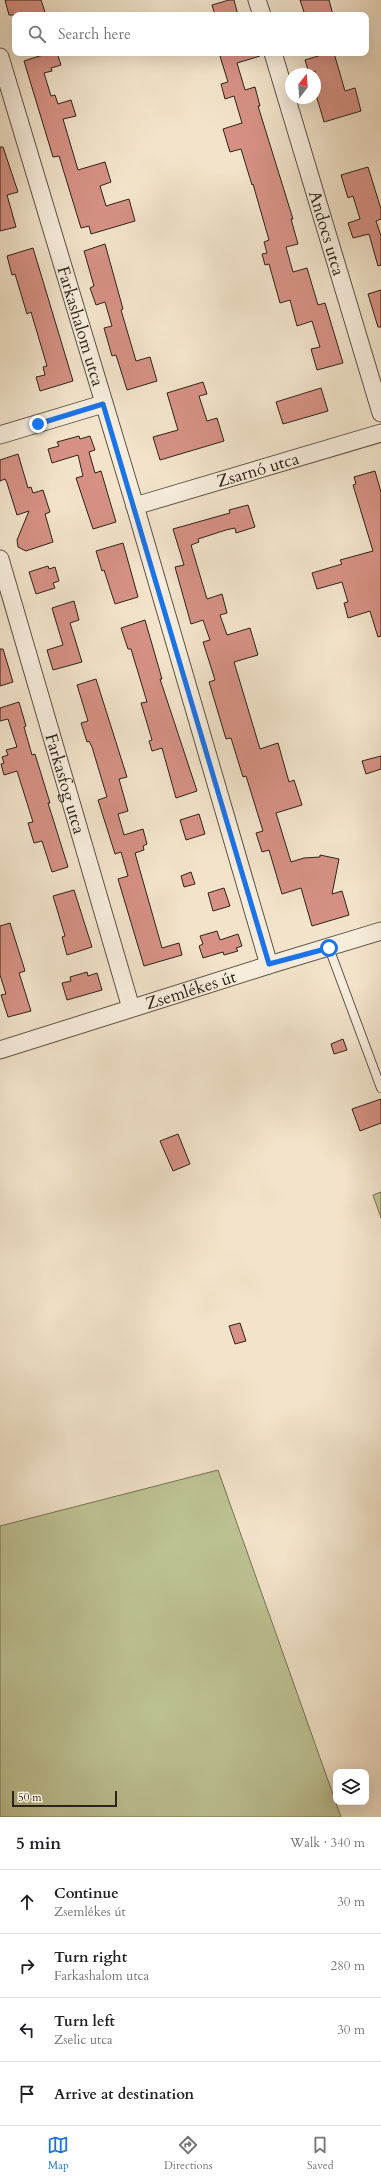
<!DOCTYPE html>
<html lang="en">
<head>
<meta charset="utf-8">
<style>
  :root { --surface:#fff; --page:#f6f6f6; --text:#202124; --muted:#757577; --line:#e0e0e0; --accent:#1a73e8 }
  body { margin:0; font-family:Cardo,serif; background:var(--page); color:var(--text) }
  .controls { position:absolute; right:12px; bottom:12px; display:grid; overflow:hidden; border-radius:8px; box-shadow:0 4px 16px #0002 }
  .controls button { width:36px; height:36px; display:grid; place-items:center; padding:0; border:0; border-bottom:1px solid var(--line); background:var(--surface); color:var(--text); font:20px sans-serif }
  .compass { position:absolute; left:285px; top:68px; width:36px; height:36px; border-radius:50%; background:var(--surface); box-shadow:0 4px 16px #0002; rotate:17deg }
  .scale { position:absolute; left:12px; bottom:10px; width:105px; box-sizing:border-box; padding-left:4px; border:2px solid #2c231a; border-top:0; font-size:11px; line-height:14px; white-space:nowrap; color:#2c231a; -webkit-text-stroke:3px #f7eddd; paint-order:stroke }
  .stop { position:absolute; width:12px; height:12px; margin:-9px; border:3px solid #1a73e8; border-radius:50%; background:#fff }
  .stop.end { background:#1a73e8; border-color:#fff; box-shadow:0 1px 4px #0008 }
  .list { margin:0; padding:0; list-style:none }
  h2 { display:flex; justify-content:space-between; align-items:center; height:52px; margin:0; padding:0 16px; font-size:17px }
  h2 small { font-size:13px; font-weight:400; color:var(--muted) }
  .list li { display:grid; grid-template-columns:26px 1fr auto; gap:12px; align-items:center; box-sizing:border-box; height:64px; padding:0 16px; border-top:1px solid var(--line) }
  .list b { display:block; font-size:15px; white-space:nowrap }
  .list p { margin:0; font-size:13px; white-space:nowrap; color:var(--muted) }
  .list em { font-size:13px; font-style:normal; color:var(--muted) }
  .icon { flex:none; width:22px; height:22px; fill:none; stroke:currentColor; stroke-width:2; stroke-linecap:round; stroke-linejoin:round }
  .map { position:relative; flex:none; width:381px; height:1817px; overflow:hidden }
  .search { position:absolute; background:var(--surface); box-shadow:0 4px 16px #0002; left:12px; right:12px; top:12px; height:44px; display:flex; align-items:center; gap:10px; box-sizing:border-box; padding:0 14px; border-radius:8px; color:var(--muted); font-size:15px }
  .sheet { height:308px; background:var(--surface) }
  nav { display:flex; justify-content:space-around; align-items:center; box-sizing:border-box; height:56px; border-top:1px solid var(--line); background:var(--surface); font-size:11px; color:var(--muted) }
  nav a { display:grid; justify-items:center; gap:2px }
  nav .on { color:var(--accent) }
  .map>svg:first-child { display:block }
  .green { fill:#bec394; stroke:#757357 }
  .building { fill:#d69184; stroke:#2c231a }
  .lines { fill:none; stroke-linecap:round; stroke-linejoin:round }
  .service-casing { stroke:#5e5346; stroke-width:10 }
  .minor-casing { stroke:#5e5346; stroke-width:19 }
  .service { stroke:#f7eddd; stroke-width:8 }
  .minor { stroke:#f7eddd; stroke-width:17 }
  .route { stroke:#1a73e8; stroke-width:5 }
  .labels { text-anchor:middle; stroke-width:3.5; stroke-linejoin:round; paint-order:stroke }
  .street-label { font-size:17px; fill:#2c231a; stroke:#f7eddd }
</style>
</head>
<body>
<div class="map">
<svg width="381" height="1817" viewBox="0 0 381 1817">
  <rect width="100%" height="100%" fill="#f2e3ca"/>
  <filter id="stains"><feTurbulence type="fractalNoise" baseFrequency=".005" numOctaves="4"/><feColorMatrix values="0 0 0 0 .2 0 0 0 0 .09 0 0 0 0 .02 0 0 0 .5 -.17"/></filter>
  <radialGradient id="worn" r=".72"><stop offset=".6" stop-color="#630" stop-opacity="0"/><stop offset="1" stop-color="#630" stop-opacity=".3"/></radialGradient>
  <!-- green -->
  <g class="green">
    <path d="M381,1192V1218L373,1195Z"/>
    <path d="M218,1470L341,1817H0V1526Z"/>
  </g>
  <!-- building -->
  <g class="building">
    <path d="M5,0H41L46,15H9Z"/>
    <path d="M229,0H234L238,15H215L212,5Z"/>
    <path d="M300,0H329L333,15H305Z"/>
    <path d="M49,53H57L61,65L51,68L52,71L44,73L51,96L55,95L58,104L71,100L76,116L63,119L78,170L105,162L111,182L100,186L106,206L129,199L135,221L91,234L89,226L81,228L59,156L53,157L24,61Z"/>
    <path d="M219,53H260V56L237,63L245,90L255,87L260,106H258L293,219H291L298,244L286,247L293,272L307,268L318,305L325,303L343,363L317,370L311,349L320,347L312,321L297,326L290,300L280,303L269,264L265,265L262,254L267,253L264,242L269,240L253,184L252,185L241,149L230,152L223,129L242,123L234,96L225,99L221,84L228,82Z"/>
    <path d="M328,53H334L345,91L355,88L361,111L324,122L315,91V71L309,73L305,60Z"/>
    <path d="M0,147H3L18,192L7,195L16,227L0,231Z"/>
    <path d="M368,167L381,209V219L376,221L381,236V265L378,266L369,234L353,238L348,223L360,219L353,196L348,198L341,175Z"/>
    <path d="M105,244L123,309L121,310L136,361L150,357L157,381L127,390L116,355L112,356L104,328L112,326L105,302L96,305L90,288L94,286L84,251Z"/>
    <path d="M33,248L73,381L40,391L36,377L45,375L43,367L47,366L31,312L27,314L15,274L12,275L7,256Z"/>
    <path d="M381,290V327H378L368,294Z"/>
    <path d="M203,382L207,394L199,396L207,421L217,418L224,441L160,460L153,437L178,430L167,393Z"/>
    <path d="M321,388L328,411L283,424L276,402Z"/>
    <path d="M79,436L80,439L90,436L95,450L89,452L95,473L101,471L116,522L93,529L76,478L83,476L78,455L52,463L48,449L59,446L57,442Z"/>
    <path d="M18,454L28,488L31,487L33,493L43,490L50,512L45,514L53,542L26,551L18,547L17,540L29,511L17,515L7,483L5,479L0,481V460Z"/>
    <path d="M375,471L381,492V636L378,637L370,611L348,618L344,603L348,602L342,582L317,589L312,573L342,564L340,560L373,551L353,485L356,484L354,477Z"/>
    <path d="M248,505L255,527L236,533L235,528L226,530L198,539L199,542L191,545L207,599L222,594L227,613L220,615L227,635L250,628L258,655L234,662L260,749L278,743L289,782L294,780L302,805L276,813L291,862L304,858L320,857V855L339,859L332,894L342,891L349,915L312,926L301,888L282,894L269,850L262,852L256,833L263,831L246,776L243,777L231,738L226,739L209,682L215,680L203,642L210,640L203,620L191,624L175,567L184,565L173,529L230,513L229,510Z"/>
    <path d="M123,543L138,597L115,604L104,570L102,571L96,551Z"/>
    <path d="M48,566L49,569L55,567L59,581L53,583L55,588L36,594L29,572Z"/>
    <path d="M74,601L79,620L70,623L82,662L53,670L47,650L63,645L52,608Z"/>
    <path d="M145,620L162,679H160L197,791L176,798L162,748L152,751L149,741L152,740L141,703L147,702L131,649H128L121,628Z"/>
    <path d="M0,649H3L13,682L0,686Z"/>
    <path d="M96,679L127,777L119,779L128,811L118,814L124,835L143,829L147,844L143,846L144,850L135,853L162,948L179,943L182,955L144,966L118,879L128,876L121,852L115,854L105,822L98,800L107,797L92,747L89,741L87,742L81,723L88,721L77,685Z"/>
    <path d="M19,702L26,726L24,727L32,755L35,754L50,803H48L68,867L52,872L42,841L34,843L28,823L33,822L17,771L4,775L1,764L4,763L2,757L8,755L6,750L17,747L8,719L0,721V708Z"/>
    <path d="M381,756V769L366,774L362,761Z"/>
    <path d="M199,814L205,834L186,840L180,820Z"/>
    <path d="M191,872L195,884L184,887L181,876Z"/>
    <path d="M224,888L230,906L213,911L208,893Z"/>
    <path d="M74,890L92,947L67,955L62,937L65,936L53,896Z"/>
    <path d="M10,923L25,971L19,973L31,1011L8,1017L1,995L6,994L0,975V926Z"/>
    <path d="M217,931L220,940L238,934L242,946L236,948L238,951L224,955L223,952L203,958L199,946L203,944L200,936Z"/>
    <path d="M87,972L88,976L97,973L102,990L67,1000L62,983L71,981L70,977Z"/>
    <path d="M343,1039L347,1050L334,1054L331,1044Z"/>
    <path d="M381,1099V1123L360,1131L352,1109Z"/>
    <path d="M178,1134L190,1164L173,1171L160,1141Z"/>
    <path d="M240,1323L246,1341L235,1344L229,1326Z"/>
  </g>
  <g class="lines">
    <defs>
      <path id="service" d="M329,948L381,1088"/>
      <g id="minor">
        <path d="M257,0L262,15"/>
        <path id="s1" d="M273,53L381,413"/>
        <path id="s2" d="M0,57L135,506L269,965"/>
        <path d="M0,435L103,404"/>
        <path id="s3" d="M135,506L381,433"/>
        <path id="s4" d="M0,559L131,1008"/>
        <path id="s5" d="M0,1050L269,965L381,931"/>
      </g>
    </defs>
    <!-- service casing -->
    <use href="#service" class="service-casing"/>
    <!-- minor casing -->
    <use href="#minor" class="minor-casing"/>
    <!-- service -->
    <use href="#service" class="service"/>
    <!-- minor -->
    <use href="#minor" class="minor"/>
  </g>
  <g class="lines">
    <!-- route -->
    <path class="route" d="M38,424L103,404L269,964L329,948"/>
  </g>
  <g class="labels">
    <!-- street labels -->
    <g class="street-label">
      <text dy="6" stroke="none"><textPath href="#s1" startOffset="188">Andocs utca</textPath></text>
      <text dy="6" stroke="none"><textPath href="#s2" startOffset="281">Farkashalom utca</textPath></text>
      <text dy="6" stroke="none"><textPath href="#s3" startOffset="128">Zsarnó utca</textPath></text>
      <text dy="6" stroke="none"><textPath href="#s4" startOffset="234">Farkasfog utca</textPath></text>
      <text dy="6" stroke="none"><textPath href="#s5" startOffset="200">Zsemlékes út</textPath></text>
    </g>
  </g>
  <rect width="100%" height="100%" filter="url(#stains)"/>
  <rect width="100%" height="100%" fill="url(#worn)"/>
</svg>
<div class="controls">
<button><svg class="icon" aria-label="layers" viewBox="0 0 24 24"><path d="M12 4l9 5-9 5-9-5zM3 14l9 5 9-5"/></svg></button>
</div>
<svg class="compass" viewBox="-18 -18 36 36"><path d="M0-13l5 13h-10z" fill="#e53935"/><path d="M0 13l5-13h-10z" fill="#757577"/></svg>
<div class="scale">50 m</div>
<div class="stop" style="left:329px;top:948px"></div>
<div class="stop end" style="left:38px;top:424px"></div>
<div class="search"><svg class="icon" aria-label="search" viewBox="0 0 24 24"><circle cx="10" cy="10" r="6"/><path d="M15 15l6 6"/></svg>Search here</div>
</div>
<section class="sheet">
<h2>5 min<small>Walk · 340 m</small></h2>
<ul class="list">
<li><svg class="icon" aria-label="ahead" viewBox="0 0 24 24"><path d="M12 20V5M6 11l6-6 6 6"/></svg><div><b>Continue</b><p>Zsemlékes út</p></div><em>30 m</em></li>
<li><svg class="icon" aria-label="right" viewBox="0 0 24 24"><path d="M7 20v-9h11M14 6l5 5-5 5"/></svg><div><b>Turn right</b><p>Farkashalom utca</p></div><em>280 m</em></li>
<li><svg class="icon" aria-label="left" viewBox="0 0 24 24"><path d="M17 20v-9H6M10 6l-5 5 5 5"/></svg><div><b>Turn left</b><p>Zselic utca</p></div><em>30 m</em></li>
<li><svg class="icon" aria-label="arrive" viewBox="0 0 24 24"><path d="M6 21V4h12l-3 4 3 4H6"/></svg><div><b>Arrive at destination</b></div></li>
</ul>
</section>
<nav>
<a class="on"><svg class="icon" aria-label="map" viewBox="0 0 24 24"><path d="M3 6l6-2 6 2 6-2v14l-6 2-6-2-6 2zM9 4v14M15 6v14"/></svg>Map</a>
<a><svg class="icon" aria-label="directions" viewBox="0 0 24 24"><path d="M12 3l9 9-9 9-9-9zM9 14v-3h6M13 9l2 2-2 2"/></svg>Directions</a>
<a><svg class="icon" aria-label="saved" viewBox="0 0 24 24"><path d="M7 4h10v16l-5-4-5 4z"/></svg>Saved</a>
</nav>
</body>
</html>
